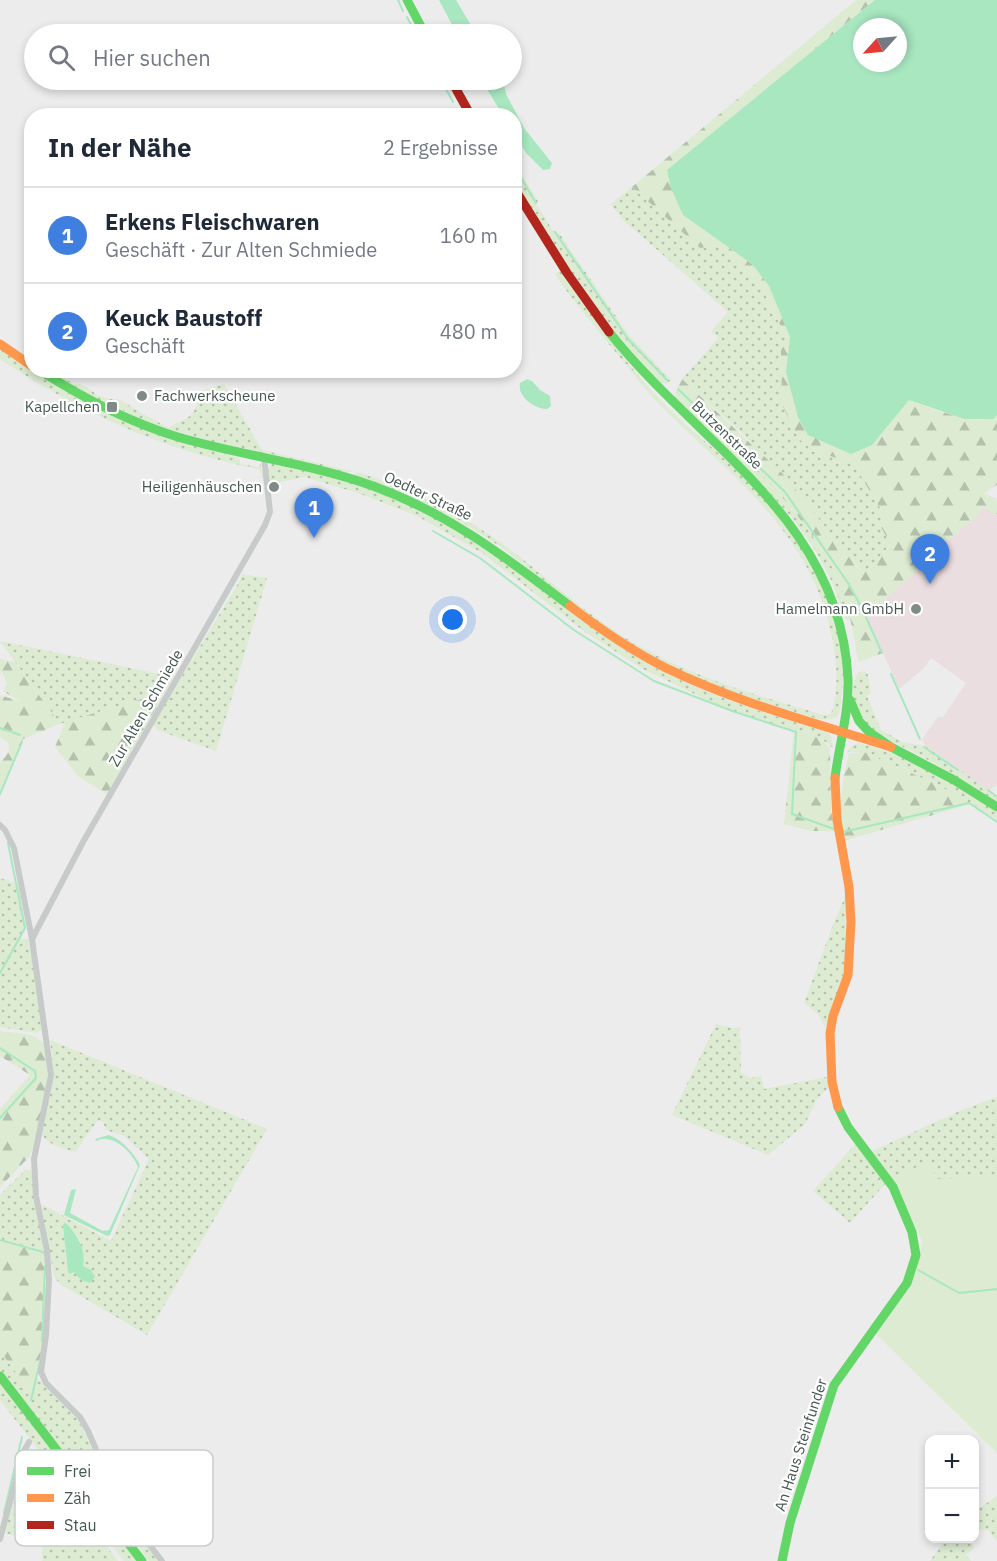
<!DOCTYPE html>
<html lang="de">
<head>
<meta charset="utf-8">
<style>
  :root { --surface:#fff; --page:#f6f6f7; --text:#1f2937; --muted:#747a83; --line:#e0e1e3; --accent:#808b88 }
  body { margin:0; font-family:"IBM Plex Sans",sans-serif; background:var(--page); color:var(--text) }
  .controls { position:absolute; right:18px; bottom:18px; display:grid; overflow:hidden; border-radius:12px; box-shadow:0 3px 9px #0003 }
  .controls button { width:54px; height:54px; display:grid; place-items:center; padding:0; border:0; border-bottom:2px solid var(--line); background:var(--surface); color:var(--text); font:30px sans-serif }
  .compass { position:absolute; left:853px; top:18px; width:54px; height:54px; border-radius:50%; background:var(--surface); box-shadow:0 3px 9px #0003; rotate:243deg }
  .you { position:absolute; left:453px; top:620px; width:21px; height:21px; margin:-15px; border:4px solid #fff; border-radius:50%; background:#1a73e8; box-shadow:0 0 0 9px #1a73e833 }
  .badge { display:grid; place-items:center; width:39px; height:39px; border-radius:50%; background:var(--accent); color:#fff; font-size:20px; font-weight:700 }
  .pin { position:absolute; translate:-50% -50px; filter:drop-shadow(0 2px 3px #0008) }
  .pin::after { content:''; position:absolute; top:32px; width:21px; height:18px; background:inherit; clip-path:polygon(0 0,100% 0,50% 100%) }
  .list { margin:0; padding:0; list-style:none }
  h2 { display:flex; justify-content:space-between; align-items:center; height:78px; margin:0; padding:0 24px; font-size:26px }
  h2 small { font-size:20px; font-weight:400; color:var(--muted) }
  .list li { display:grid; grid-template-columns:39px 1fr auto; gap:18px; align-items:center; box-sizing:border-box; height:96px; padding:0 24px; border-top:2px solid var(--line) }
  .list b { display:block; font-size:22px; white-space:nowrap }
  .list p { margin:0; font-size:20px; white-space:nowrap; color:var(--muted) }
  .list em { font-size:20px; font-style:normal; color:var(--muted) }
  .icon { flex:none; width:33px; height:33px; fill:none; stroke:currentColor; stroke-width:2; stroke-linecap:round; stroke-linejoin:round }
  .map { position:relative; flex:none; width:997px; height:1561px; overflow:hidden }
  .search { position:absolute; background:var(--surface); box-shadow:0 3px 9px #0003; left:24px; top:24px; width:498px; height:66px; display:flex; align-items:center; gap:15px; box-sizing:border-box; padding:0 21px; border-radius:33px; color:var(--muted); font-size:22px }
  .panel { position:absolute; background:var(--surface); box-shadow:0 3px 9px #0003; left:24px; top:108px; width:498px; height:270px; border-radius:24px }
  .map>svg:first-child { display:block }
  .commercial { fill:#eadee0 }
  .grass { fill:url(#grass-dots); fill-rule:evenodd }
  .forest { fill:url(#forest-firs) }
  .green { fill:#dcebd1 }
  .water { fill:#a8e7c0; fill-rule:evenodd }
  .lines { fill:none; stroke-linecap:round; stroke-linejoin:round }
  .stream { stroke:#a8e7c0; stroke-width:2 }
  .street { stroke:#c6cbc9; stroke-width:6 }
  .fast { stroke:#63d668; stroke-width:9 }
  .slow { stroke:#ff974d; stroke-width:9 }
  .jam { stroke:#b3261e; stroke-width:9 }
  .poi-dot { fill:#808b88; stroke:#fff; stroke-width:2 }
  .labels { text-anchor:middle; stroke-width:4.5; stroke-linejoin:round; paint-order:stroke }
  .poi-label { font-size:15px; fill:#455751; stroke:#fff; text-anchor:end }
  .street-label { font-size:15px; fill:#455751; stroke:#fff }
  .key { fill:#fff; stroke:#c7cdcb; stroke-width:1.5 }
  .key-label { font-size:16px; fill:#455751 }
</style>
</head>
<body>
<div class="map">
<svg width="997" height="1561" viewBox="0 0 997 1561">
  <defs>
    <pattern id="grass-dots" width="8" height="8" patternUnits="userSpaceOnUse" patternTransform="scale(1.5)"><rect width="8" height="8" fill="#dcebd1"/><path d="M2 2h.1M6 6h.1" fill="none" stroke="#b4c1ac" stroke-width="1.8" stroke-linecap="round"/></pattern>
    <pattern id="forest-firs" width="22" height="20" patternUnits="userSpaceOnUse" patternTransform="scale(1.5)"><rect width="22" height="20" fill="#dcebd1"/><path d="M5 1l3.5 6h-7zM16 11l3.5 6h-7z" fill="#b4c1ac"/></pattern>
  </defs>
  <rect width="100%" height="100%" fill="#edeced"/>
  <!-- commercial -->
  <path class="commercial" d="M982,507L997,514V785L989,790L925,746L922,739L938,717H943L966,683L931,658L923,669L899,689L867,616L918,570L940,547L976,517Z"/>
  <!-- grass -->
  <g class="grass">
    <path d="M514,162L538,201L536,204L553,231L559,233L628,334L671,380L667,383L658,384L622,345L566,266L515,183Z"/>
    <path d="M632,187L700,248L716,246L729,252L762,287L786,338L781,351L813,451L853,463L884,513L880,525L891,544L866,572L858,567L744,435L682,379L718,338L711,331L728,312L622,219L611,204Z"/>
    <path d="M559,271L562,272C591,313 619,356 653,392C678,420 709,444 737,470C799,528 849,604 842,693C840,712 842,722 818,719L750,698L700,680L653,657L613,634L501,547L457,519L353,475L357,472C411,489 463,514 508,548C543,574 576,605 612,629C676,673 750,693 823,715L831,714C839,691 837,665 833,642C813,533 733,478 660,405C643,387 629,368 613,349C593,324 572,300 555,274Z"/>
    <path d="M0,349L82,401L240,459V464L259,467L260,463L264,481L259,469C165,451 79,412 0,359Z"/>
    <path d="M45,371H52L74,384H80L94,392L95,395L110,399H118L168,428C190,415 195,420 200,391L224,384L262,450L351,471L347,473L216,443L144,422L115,406L92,399Z"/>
    <path d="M675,393C732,445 792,495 830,563C840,581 845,600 851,619L846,620L833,584L817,553L793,519L768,491L675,401Z"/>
    <path d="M273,462C344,479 414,499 476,539C533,577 582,625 641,660C699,693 763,713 827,732L831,737L833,748L819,737L740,714L711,702L643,669L585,632L482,553L417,516L361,494L304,477L276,483L269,482L267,469Z"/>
    <path d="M242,574L267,578L216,751L157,730L153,724L239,582Z"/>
    <path d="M0,641L174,677L165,692L60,724Z"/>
    <path d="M865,671L868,675L871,693L867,696L881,730L903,742L925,746L997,795V803C971,785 945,769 917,754C899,744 875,737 862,720C852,707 849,684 859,672Z"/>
    <path d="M858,743C903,753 959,785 997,812V820L940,786L864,752H847L851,746Z"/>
    <path d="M0,878L18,884L26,928L20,939L29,940L43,1029L37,1033L0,1027Z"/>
    <path d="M846,895L845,968L829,1025L824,1026L818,1014L804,1003L834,922Z"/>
    <path d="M716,1024L733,1028L740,1027L741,1073L751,1078L761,1076L764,1089L827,1077L829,1087L817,1099L805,1124L768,1155L672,1115Z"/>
    <path d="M50,1040L267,1129L147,1335L60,1284L54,1277L41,1204L111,1241L149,1159L124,1136L106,1130L103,1122L98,1120L75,1152C63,1148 50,1146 42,1135L54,1075ZM67,1224L80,1240L83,1266L67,1263L63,1225Z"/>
    <path d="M997,1097V1178L934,1181L891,1179L870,1152L964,1109Z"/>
    <path d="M856,1143L886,1183L850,1223L813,1191Z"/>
    <path d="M26,1169L31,1171L44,1251L0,1239V1195Z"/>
    <path d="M0,1351L32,1394L37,1378L78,1419L118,1505L160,1561H149L0,1370Z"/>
    <path d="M0,1383L138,1561H124L0,1400Z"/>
    <path d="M29,1450L35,1452L118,1561H42L43,1542L5,1533L24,1455Z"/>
    <path d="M997,1496V1542L988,1530L975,1529L974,1512Z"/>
    <path d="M946,1539H968L975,1548L966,1555L971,1561H930Z"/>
  </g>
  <!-- forest -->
  <g class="forest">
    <path d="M856,0H875L667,170L683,215L752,264L769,286L790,337L786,372L872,445L909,400C929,407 980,429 997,415V485L984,493L997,499V514L982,508L976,517L940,547L918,570L867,616L883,653L858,662C854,634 849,608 839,582C831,562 818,544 806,527C768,475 723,436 675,393L682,379L784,475L858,568L866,571L891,545L880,525L883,513L853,463L813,451L800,440L782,405L781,351L786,337L762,287L729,252L716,246L700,248L632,187Z"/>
    <path d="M0,659L15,662L60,724L23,739L0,794V762C7,757 11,750 8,742L0,737V695L21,702L3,691L7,683L2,672L0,673Z"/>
    <path d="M165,692L107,794L79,777L55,747L65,722Z"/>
    <path d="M794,730L819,737L830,748L831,810L835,831H811L784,824Z"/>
    <path d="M864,752L940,786L971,804L843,841C840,807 840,787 849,753Z"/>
    <path d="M0,1031C12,1033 32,1032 41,1041C58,1057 39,1125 34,1147L29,1157L0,1187V1109L30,1075L0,1056Z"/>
    <path d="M0,1239L44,1251L46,1253L43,1341L33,1395L0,1351Z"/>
  </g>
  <!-- green -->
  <path class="green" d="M932,1161L935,1179L997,1176V1453L875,1333L917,1268L922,1241L892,1177Z"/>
  <!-- water -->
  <g class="water">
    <path d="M439,0H456L476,34H457Z"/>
    <path d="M875,0H997V415L993,419H965L909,400L872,445L851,454L808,435L798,417L786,372L790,337L769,286L752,264L683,215L671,188L667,170ZM862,27H898V63H862Z"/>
    <path d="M481,80H503L506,94L524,128L552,163L550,169L543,170L526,153L515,134L514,116L503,115Z"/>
    <path d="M527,379L532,381L540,390L550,396L551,406L547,409C534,409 517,396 520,383Z"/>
    <path d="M109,1135C122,1140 134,1153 140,1165L110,1235L107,1236L64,1215L71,1190L76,1189L70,1213L103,1231L109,1230L138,1167C132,1152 113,1133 96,1141L95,1139Z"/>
    <path d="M65,1223L67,1224C78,1237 86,1248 83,1266L91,1270L95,1277L90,1283L80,1279L74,1272L69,1274L68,1272C67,1256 64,1241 63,1225Z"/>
  </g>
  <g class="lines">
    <!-- stream -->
    <g class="stream">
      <path d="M398,0L403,11"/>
      <path d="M407,17L416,34"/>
      <path d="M441,80L453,102"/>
      <path d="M482,111L485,116"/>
      <path d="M514,166L536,203"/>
      <path d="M555,232L628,339L667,380"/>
      <path d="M678,389L785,492L848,583L862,608"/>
      <path d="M433,531L480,558L574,630L654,681L735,712L796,732L792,814L834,829"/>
      <path d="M866,617L882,653"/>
      <path d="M891,674L920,739"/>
      <path d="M0,728L20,735"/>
      <path d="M924,747L958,770"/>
      <path d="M988,790L997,797"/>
      <path d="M0,794L22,742"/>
      <path d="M843,832L969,803L997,822"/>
      <path d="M0,973L25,928L8,843"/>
      <path d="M0,1048L35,1071L36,1078L0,1118"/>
      <path d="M0,1240L43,1252L45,1254"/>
      <path d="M918,1270L959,1293L997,1289"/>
      <path d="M42,1341L45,1266"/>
      <path d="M31,1400L40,1362"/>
      <path d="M4,1513L22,1437"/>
    </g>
    <!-- street -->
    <g class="street">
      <path d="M0,825L5,830L14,848L32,939L51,1075L34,1159L36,1196L47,1251L49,1280L46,1335L41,1372L46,1383L80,1417L88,1431L120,1504L131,1521L162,1561"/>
      <path d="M32,939L83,842L265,525L270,512L264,457"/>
      <path d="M0,1539L23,1453L29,1442"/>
    </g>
    <!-- fast -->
    <g class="fast">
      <path d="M407,0L425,34"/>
      <path d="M609,332C699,445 841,520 848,679C849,714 839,744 835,778"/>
      <path d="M39,370C83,398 128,422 178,437C242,456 309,463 373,486C450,514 505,557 570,606"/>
      <path d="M850,700L859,721L869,732L891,747L954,780L997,807"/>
      <path d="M0,1376L142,1561"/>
      <path d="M782,1561L790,1523L834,1385L907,1283L916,1255L912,1232L893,1187L848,1127L838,1107"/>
    </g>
    <!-- slow -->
    <g class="slow">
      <path d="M0,344L32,366"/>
      <path d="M570,606C600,629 632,651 666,668C738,703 815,723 891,747"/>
      <path d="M835,778L837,820L849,887L851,922L848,975L833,1016L830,1033L832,1082L838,1107"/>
    </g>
    <!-- jam -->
    <g class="jam">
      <path d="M451,80L471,116"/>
      <path d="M514,188L567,273L609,332"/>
    </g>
  </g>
  <!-- markers -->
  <g class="poi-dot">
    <circle cx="142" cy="396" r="6"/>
    <rect x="106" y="401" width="12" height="12" rx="3"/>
    <circle cx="274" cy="487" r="6"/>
    <circle cx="916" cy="609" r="6"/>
  </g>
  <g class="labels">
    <!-- poi labels -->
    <g class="poi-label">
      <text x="154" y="401" text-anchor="start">Fachwerkscheune</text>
      <text x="100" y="412">Kapellchen</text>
      <text x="262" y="492">Heiligenhäuschen</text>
      <text x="904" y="614">Hamelmann GmbH</text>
    </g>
    <!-- street labels -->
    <g class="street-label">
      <text transform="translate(727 435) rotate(44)" y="5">Butzenstraße</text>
      <text transform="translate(428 496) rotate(25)" y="5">Oedter Straße</text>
      <text transform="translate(146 708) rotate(-60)" y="5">Zur Alten Schmiede</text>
      <text transform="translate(801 1445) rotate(-72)" y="5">An Haus Steinfunder</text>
    </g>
  </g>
  <!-- legend -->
  <rect x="15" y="1450" width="198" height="96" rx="9" class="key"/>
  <rect x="27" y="1467" width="27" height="8" fill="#63d668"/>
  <rect x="27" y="1494" width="27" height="8" fill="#ff974d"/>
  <rect x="27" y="1521" width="27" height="8" fill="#b3261e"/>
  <g class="key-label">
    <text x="64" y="1477">Frei</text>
    <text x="64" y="1504">Zäh</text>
    <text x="64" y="1531">Stau</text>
  </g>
</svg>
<div class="controls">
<button>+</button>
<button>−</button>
</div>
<svg class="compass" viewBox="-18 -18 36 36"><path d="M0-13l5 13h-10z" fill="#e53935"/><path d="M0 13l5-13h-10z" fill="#747a83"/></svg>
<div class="you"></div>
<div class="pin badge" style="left:314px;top:538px;background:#3f7fe0">1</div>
<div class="pin badge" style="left:930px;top:584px;background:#3f7fe0">2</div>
<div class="search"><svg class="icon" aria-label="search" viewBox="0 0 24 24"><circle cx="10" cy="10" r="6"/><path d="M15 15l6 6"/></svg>Hier suchen</div>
<section class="panel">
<h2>In der Nähe<small>2 Ergebnisse</small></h2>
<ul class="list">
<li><span class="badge" style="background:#3f7fe0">1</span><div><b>Erkens Fleischwaren</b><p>Geschäft · Zur Alten Schmiede</p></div><em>160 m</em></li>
<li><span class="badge" style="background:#3f7fe0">2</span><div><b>Keuck Baustoff</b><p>Geschäft</p></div><em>480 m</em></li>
</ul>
</section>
</div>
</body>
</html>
